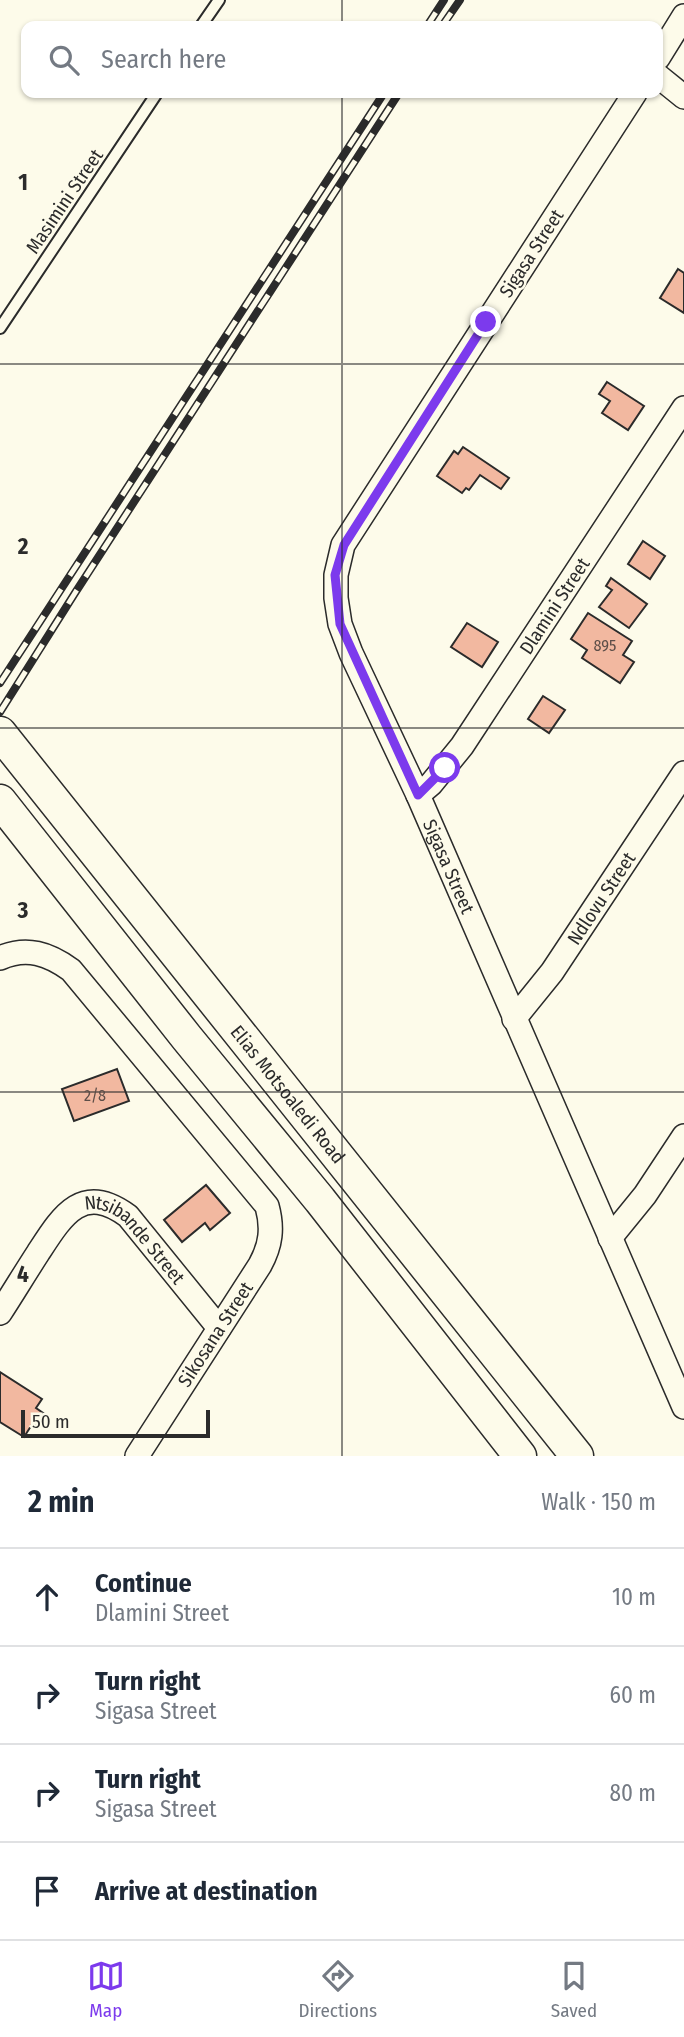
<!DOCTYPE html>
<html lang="en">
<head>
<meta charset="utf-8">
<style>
  :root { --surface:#fff; --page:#f2f2f3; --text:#1f2937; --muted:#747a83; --line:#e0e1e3; --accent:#7c3aed }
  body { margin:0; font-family:"Fira Sans Condensed",sans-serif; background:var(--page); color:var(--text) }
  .scale { position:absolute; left:21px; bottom:18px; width:189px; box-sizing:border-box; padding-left:7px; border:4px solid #2b2b2b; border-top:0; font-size:19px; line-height:24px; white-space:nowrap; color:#2b2b2b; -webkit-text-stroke:5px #fdfbea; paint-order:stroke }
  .stop { position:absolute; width:21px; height:21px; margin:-16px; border:5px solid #7c3aed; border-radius:50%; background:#fff }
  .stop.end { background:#7c3aed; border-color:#fff; box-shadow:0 2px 7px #0008 }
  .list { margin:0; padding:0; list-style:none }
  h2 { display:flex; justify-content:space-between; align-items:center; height:91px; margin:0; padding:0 28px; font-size:30px }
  h2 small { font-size:23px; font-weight:400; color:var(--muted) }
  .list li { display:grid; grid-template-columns:46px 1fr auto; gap:21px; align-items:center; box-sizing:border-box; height:98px; padding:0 28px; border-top:2px solid var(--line) }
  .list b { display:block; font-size:26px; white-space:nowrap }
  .list p { margin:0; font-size:23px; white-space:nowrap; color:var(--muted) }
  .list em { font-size:23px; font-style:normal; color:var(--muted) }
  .icon { flex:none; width:38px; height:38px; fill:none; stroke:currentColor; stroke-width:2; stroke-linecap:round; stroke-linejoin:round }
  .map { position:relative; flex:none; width:684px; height:1456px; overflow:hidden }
  .search { position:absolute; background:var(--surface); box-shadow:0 2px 5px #0004; left:21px; right:21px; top:21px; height:77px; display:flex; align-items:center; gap:18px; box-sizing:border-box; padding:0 24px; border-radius:14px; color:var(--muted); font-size:26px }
  .sheet { height:483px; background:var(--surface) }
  nav { display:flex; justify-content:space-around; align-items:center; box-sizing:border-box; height:98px; border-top:2px solid var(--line); background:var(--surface); font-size:19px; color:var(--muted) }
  nav a { display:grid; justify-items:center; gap:4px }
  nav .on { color:var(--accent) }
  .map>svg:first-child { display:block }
  .building { fill:#f2b8a0; stroke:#2b2b2b; stroke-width:2 }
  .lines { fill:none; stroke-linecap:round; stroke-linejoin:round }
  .service-casing { stroke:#2b2b2b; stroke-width:14 }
  .minor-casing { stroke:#2b2b2b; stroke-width:26 }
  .secondary-casing { stroke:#2b2b2b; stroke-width:35 }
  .service { stroke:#fdfbea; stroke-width:10 }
  .minor { stroke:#fdfbea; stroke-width:23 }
  .secondary { stroke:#fdfbea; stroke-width:32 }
  .rail-casing { stroke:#2b2b2b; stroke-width:8 }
  .rail { stroke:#fdfbea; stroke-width:5; stroke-dasharray:16; stroke-linecap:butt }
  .route { stroke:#7c3aed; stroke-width:9 }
  .grid { fill:none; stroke:#2b2b2b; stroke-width:2; stroke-opacity:0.55 }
  .labels { text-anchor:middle; stroke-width:5; stroke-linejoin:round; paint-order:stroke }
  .number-label { font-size:16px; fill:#5d4e48 }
  .street-label { font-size:19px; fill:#2b2b2b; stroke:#fdfbea }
  .grid-label { font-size:23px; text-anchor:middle; font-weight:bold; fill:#2b2b2b; stroke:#fdfbea; stroke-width:5; stroke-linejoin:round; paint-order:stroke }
</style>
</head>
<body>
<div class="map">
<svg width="684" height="1456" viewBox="0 0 684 1456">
  <rect width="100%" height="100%" fill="#fdfbea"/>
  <!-- building -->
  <g class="building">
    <path d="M678,269L684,273V313L660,298Z"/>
    <path d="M607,382L644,406L628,430L602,413L610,401L599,394Z"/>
    <path d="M463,447L509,478L501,489L480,475L469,490L466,488L462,493L437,476L454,451L458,454Z"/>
    <path d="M643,541L665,556L650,579L628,564Z"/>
    <path d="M611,578L647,604L629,628L599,607L612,590L606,586Z"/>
    <path d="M588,613L632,641L623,655L634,662L620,683L582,658L587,650L571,639Z"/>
    <path d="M467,623L498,642L482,667L451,647Z"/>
    <path d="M543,696L565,710L549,733L528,719Z"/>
    <path d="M117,1069L129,1101L74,1121L62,1089Z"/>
    <path d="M206,1185L230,1213L210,1230L205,1223L182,1242L164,1220Z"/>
    <path d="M0,1372L42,1399L36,1408L46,1415L38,1426L33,1423L24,1437L0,1422Z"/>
  </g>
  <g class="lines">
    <defs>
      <g id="service">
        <path d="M201,26L219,0"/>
        <path d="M0,328L157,93"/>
      </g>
      <g id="minor">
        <path d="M658,58L684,16"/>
        <path d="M658,76L684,97"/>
        <path id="s1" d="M635,93L343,545L336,575V598L340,624L351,653L418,795L684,1407"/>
        <path id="s2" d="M418,795L431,784L462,746L684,408"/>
        <path d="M0,958C27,946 49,954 71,970L267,1206C273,1228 271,1245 260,1265L137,1456"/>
        <path id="s3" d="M514,1019L552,972L684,773"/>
        <path d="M610,1238L645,1195L684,1136"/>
        <path id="s4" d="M0,1313C13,1293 25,1273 38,1253C62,1216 82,1182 128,1216L219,1328"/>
      </g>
      <g id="secondary">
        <path id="s5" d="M0,733L577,1456"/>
        <path d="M0,801L187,1038L320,1200L520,1456"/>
      </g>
    </defs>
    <!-- service casing -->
    <use href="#service" class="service-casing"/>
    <!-- minor casing -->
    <use href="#minor" class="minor-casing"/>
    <!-- secondary casing -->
    <use href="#secondary" class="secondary-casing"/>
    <!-- service -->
    <use href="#service" class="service"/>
    <!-- minor -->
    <use href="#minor" class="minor"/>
    <!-- secondary -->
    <use href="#secondary" class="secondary"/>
    <defs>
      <g id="rail">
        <path d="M427,26L444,0"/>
        <path d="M442,26L460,0"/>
        <path d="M0,683L384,93"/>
        <path d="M0,712L75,593L399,93"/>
      </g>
    </defs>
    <!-- rail casing -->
    <use href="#rail" class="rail-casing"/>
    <!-- rail -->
    <use href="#rail" class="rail"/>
  </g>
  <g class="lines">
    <!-- route -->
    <path class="route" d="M445,768L418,795L340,624L335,575L344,545L486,322"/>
  </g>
  <!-- grid -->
  <path class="grid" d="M342,0V26M342,93V1456M0,364H684M0,728H684M0,1092H684"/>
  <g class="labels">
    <!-- number labels -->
    <g class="number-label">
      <text x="605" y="651">895</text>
      <text x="95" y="1101">2/8</text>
    </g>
    <!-- street labels -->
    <g class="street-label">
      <text transform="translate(64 201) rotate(-56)" y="7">Masimini Street</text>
      <text transform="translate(531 253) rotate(-57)" y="7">Sigasa Street</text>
      <text dy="7" stroke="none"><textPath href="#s2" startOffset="234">Dlamini Street</textPath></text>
      <text dy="7" stroke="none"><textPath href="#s1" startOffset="884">Sigasa Street</textPath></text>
      <text dy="7" stroke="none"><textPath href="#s3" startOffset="149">Ndlovu Street</textPath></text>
      <text dy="7" stroke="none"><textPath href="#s5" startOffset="462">Elias Motsoaledi Road</textPath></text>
      <text dy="7" stroke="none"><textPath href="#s4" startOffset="206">Ntsibande Street</textPath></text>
      <text transform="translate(215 1334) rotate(-57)" y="7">Sikosana Street</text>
    </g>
  </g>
  <g class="grid-label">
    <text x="23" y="190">1</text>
    <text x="23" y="554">2</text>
    <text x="23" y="918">3</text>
    <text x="23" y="1282">4</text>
  </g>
</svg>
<div class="scale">50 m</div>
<div class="stop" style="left:445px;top:768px"></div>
<div class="stop end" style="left:486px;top:322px"></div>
<div class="search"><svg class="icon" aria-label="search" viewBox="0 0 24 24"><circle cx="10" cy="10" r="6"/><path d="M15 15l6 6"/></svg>Search here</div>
</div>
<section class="sheet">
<h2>2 min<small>Walk · 150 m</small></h2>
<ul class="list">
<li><svg class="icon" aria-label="ahead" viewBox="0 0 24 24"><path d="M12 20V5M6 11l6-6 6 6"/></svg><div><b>Continue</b><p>Dlamini Street</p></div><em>10 m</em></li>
<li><svg class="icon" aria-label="right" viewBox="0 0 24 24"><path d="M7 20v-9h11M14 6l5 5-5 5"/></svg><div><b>Turn right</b><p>Sigasa Street</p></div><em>60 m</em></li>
<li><svg class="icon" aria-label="right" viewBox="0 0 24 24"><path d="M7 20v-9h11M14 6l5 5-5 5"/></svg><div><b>Turn right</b><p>Sigasa Street</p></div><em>80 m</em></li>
<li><svg class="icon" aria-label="arrive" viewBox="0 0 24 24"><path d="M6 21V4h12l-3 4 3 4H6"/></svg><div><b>Arrive at destination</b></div></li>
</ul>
</section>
<nav>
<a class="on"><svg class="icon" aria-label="map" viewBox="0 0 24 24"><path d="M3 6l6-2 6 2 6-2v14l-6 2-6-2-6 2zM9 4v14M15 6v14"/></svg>Map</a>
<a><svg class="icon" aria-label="directions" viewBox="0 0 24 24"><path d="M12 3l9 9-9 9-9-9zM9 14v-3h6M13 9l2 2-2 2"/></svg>Directions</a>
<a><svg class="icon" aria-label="saved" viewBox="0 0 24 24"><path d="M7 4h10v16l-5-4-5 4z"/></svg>Saved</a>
</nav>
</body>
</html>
